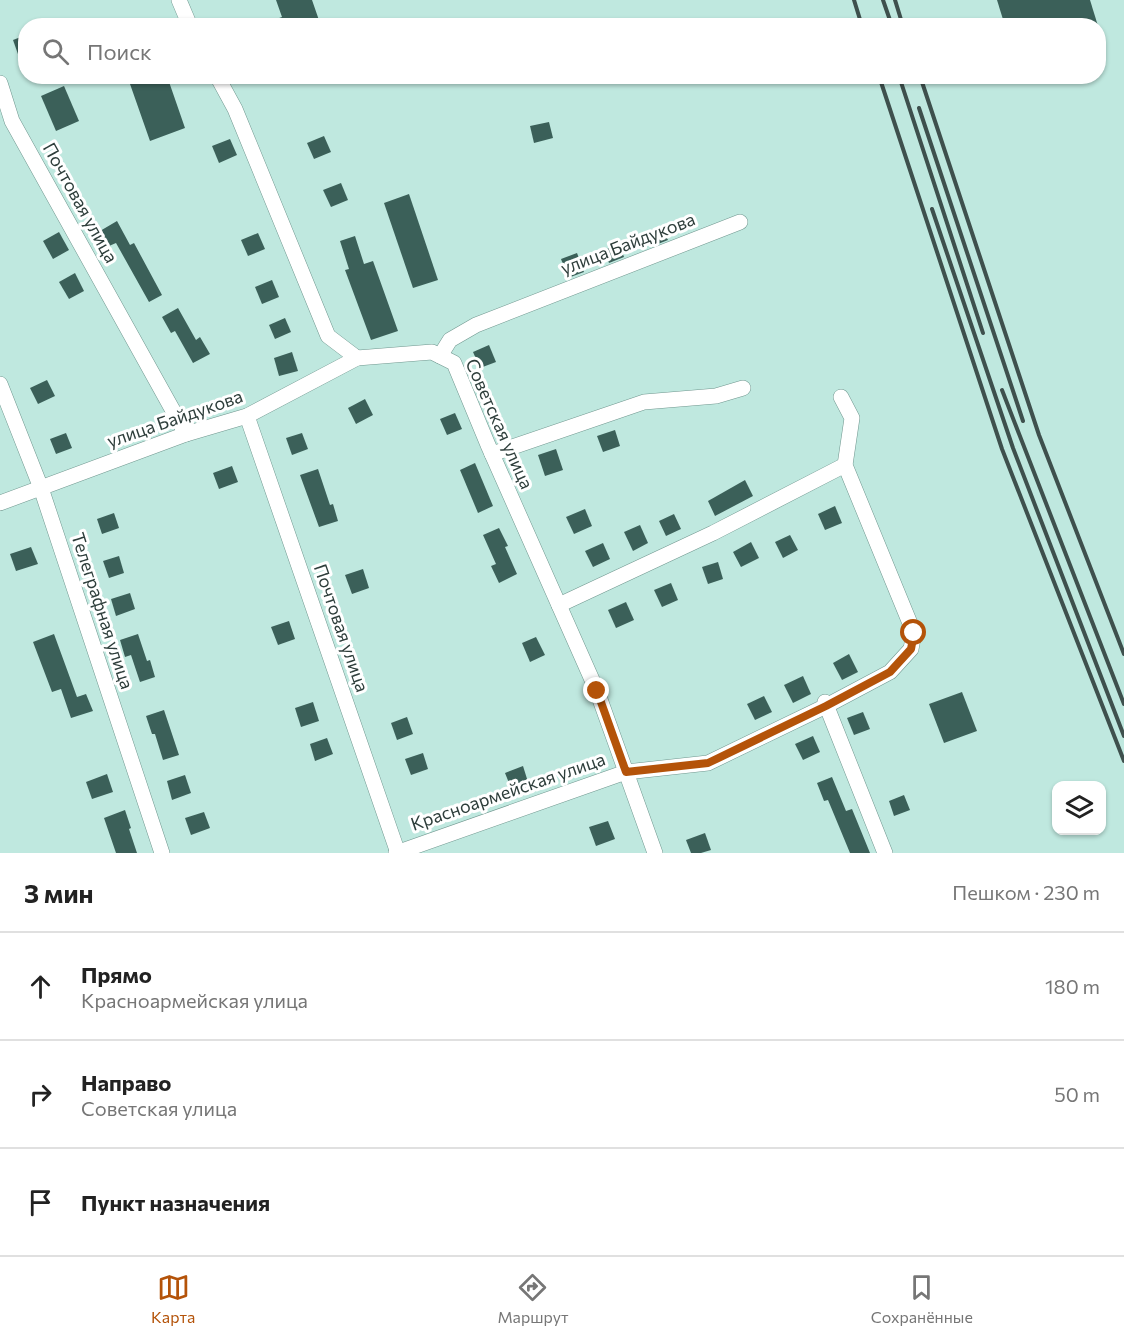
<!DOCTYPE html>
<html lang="ru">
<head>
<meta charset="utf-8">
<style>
  :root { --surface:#fff; --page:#f2f2f2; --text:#222; --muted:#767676; --line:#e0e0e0; --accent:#b45309 }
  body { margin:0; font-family:Commissioner,sans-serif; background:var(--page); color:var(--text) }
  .controls { position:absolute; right:18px; bottom:18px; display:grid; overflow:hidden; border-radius:12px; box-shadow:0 2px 4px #0004 }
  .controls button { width:54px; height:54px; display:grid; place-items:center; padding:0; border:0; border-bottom:2px solid var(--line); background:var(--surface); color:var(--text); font:30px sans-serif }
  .stop { position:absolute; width:18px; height:18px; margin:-14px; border:4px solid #b45309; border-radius:50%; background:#fff }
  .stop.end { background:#b45309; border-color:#fff; box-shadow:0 2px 6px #0008 }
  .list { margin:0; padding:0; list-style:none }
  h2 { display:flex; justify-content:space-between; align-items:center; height:78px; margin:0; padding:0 24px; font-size:26px }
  h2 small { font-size:20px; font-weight:400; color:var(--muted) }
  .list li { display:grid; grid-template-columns:39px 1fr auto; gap:18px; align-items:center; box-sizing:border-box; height:108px; padding:0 24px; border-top:2px solid var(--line) }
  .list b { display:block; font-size:22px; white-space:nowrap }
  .list p { margin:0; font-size:20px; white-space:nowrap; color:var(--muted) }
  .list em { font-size:20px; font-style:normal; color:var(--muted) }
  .icon { flex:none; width:33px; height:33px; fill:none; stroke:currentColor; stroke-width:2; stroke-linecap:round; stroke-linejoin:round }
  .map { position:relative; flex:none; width:1124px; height:853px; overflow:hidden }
  .search { position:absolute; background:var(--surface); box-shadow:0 2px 4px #0004; left:18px; right:18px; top:18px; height:66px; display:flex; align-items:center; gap:15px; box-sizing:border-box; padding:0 21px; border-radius:24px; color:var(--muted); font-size:22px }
  .sheet { height:402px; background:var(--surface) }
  nav { display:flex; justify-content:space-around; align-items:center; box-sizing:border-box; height:84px; border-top:2px solid var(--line); background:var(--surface); font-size:16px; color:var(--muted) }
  nav a { display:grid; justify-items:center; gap:3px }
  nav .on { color:var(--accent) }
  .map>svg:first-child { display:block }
  .building { fill:#3b6059 }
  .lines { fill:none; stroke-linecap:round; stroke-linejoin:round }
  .minor-casing { stroke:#70978f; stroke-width:16 }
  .minor { stroke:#fff; stroke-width:15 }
  .rail { stroke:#3e504d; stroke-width:4 }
  .route { stroke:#b45309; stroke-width:8 }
  .labels { text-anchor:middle; stroke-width:6; stroke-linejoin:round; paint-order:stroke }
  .street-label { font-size:18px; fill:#2e3e3b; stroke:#fff }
</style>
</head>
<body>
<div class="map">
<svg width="1124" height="853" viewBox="0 0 1124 853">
  <rect width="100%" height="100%" fill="#bfe8df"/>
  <!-- building -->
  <g class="building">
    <path d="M276,0H312L321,26H262V24L282,17Z"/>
    <path d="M997,0H1090L1098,26H1005Z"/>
    <path d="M26,35V71H24L13,40Z"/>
    <path d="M145,76H167L185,128L150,141L130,84L145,79Z"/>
    <path d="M64,86L79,121L56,131L41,96Z"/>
    <path d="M549,122L553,138L534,143L530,126Z"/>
    <path d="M324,136L331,152L314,159L307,143Z"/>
    <path d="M230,139L237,155L219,163L212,146Z"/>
    <path d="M341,183L348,200L331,207L323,190Z"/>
    <path d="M409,194L438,280L413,288L384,203Z"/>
    <path d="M117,221L130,245L134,243L162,295L149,302L116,243L109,246L100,231Z"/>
    <path d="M663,228L668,240L653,246L648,233Z"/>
    <path d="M59,232L69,250L53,259L43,241Z"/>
    <path d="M258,233L265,249L248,256L241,240Z"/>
    <path d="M355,236L364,264L373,261L398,331L371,340L345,270L349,269L340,241Z"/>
    <path d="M619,244L624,257L609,263L604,250Z"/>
    <path d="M577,253L584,272L568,278L561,259Z"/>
    <path d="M75,273L84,291L69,299L59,282Z"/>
    <path d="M272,280L279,297L262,304L255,287Z"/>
    <path d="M178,308L196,340L200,337L210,354L193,363L175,331L171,333L162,317Z"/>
    <path d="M285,318L291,332L275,339L269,325Z"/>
    <path d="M489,345L496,362L480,368L473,352Z"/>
    <path d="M292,352L298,371L279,376L274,358Z"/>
    <path d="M47,380L55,396L38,404L30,388Z"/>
    <path d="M365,399L373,415L356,424L348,408Z"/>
    <path d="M455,413L462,429L447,435L440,419Z"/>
    <path d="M615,430L620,446L603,452L597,436Z"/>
    <path d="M66,433L72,448L56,454L50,439Z"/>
    <path d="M302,433L308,449L292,455L286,438Z"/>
    <path d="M556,449L563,470L545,476L538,455Z"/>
    <path d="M475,463L493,506L478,513L460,470Z"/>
    <path d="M232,466L238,482L219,489L213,473Z"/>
    <path d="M318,469L330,505L333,504L338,521L319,527L300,475Z"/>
    <path d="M745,480L753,496L715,516L708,501Z"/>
    <path d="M835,506L842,523L825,530L818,514Z"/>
    <path d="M585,509L592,526L574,534L566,517Z"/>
    <path d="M114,513L119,528L102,534L97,519Z"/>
    <path d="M674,514L681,529L666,536L659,521Z"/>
    <path d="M640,525L648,543L633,551L624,532Z"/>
    <path d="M499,528L508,546L505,547L517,574L499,583L491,566L496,564L483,535Z"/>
    <path d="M790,535L798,550L783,558L775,542Z"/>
    <path d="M751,542L759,558L741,567L733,552Z"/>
    <path d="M603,543L610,559L593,567L585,551Z"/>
    <path d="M31,547L38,564L16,571L10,554Z"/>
    <path d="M119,556L124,573L109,578L103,561Z"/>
    <path d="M718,562L723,579L708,584L702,567Z"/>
    <path d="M363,569L369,588L352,594L345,575Z"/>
    <path d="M671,583L678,600L662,607L654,590Z"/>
    <path d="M130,593L135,609L116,616L111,599Z"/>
    <path d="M626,602L634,620L616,628L608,610Z"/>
    <path d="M289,621L295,639L278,645L271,627Z"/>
    <path d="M54,634L77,697L86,694L93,711L71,718L61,689L52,692L33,642Z"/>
    <path d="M138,634L147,661L150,660L155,677L140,682L131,655L125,657L120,640Z"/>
    <path d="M536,637L545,655L530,662L522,643Z"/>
    <path d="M849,654L858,672L842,680L833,663Z"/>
    <path d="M803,676L811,694L793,703L784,685Z"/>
    <path d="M962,692L977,731L944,743L929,704Z"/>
    <path d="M764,696L772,712L755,720L747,704Z"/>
    <path d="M313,702L319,721L301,727L295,708Z"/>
    <path d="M164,710L179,755L163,760L155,734H152L146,716Z"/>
    <path d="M863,712L870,729L854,735L847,718Z"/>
    <path d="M407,717L413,734L397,740L391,723Z"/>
    <path d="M813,736L820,752L803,760L795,744Z"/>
    <path d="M327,738L333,754L315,761L310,744Z"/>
    <path d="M423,753L428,769L411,775L405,759Z"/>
    <path d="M523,766L528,782L511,788L505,773Z"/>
    <path d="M107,774L113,792L92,799L86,782Z"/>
    <path d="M185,775L191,793L172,800L167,781Z"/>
    <path d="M832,777L846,811L852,809L870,853H850L828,800L824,801L817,783Z"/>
    <path d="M904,795L910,810L894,816L889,801Z"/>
    <path d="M125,810L131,828L129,829L137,853H116L104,818Z"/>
    <path d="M204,812L210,828L191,835L185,818Z"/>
    <path d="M608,821L615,839L596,846L589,827Z"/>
    <path d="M705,833L711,850L701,853H691L686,840Z"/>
  </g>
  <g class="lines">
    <defs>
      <g id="minor">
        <path d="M179,0L190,26"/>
        <path d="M217,76L235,109L328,336L357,358L432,352L454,363L488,445L597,691L655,853"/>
        <path d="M0,83L12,121L186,434"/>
        <path d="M440,356L450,340L476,325L740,222"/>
        <path d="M0,384L41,488L162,853"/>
        <path d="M247,416L398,853"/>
        <path d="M492,454L644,402L716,396L743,388"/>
        <path d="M0,503L186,434L247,416L357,358"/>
        <path d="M559,605L713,533L845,465"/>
        <path d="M825,702L885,853"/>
        <path d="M396,853L626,772L708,763L826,706L890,672L911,649L914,633L845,465L852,418L841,397"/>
      </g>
    </defs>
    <!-- minor casing -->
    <use href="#minor" class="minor-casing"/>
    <!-- minor -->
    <use href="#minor" class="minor"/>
    <!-- rail -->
    <g class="rail">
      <path d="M854,0L862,26"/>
      <path d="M883,0L892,26"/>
      <path d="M895,0L903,26"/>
      <path d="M879,76L1002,449L1124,761"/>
      <path d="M899,76L983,333"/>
      <path d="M920,76L1039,435L1124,654"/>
      <path d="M919,108L1023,421"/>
      <path d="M932,209L1013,448L1124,736"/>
      <path d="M1002,390L1124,704"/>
    </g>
  </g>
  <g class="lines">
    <!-- route -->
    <path class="route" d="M597,691L626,772L708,763L826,706L890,672L911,649L914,633"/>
  </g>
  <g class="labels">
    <!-- street labels -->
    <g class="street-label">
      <text transform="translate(80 203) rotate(61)" y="6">Почтовая улица</text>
      <text transform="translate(628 244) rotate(-21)" y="6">улица Байдукова</text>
      <text transform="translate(175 419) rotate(-19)" y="6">улица Байдукова</text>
      <text transform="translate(499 424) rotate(66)" y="6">Советская улица</text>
      <text transform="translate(102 611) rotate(72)" y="6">Телеграфная улица</text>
      <text transform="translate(341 628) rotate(71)" y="6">Почтовая улица</text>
      <text transform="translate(508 792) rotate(-19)" y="6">Красноармейская улица</text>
    </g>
  </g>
</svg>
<div class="controls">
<button><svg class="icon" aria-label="layers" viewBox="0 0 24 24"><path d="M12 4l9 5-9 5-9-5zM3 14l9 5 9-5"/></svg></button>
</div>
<div class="stop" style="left:914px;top:633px"></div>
<div class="stop end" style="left:597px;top:691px"></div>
<div class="search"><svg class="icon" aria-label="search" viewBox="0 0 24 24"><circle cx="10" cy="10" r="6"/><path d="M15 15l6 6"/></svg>Поиск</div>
</div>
<section class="sheet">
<h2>3 мин<small>Пешком · 230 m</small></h2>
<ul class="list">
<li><svg class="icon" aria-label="ahead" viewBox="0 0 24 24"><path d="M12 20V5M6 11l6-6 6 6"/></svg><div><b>Прямо</b><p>Красноармейская улица</p></div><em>180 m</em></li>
<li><svg class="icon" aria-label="right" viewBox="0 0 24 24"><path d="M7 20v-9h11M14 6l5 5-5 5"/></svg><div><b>Направо</b><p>Советская улица</p></div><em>50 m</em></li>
<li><svg class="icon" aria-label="arrive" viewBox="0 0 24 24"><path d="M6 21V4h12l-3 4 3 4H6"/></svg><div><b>Пункт назначения</b></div></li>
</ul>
</section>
<nav>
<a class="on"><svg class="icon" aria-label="map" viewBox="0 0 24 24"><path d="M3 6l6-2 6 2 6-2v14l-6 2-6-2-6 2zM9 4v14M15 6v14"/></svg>Карта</a>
<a><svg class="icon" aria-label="directions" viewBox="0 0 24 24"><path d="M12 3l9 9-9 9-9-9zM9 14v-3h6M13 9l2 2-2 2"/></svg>Маршрут</a>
<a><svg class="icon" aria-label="saved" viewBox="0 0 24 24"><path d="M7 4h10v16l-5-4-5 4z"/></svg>Сохранённые</a>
</nav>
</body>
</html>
